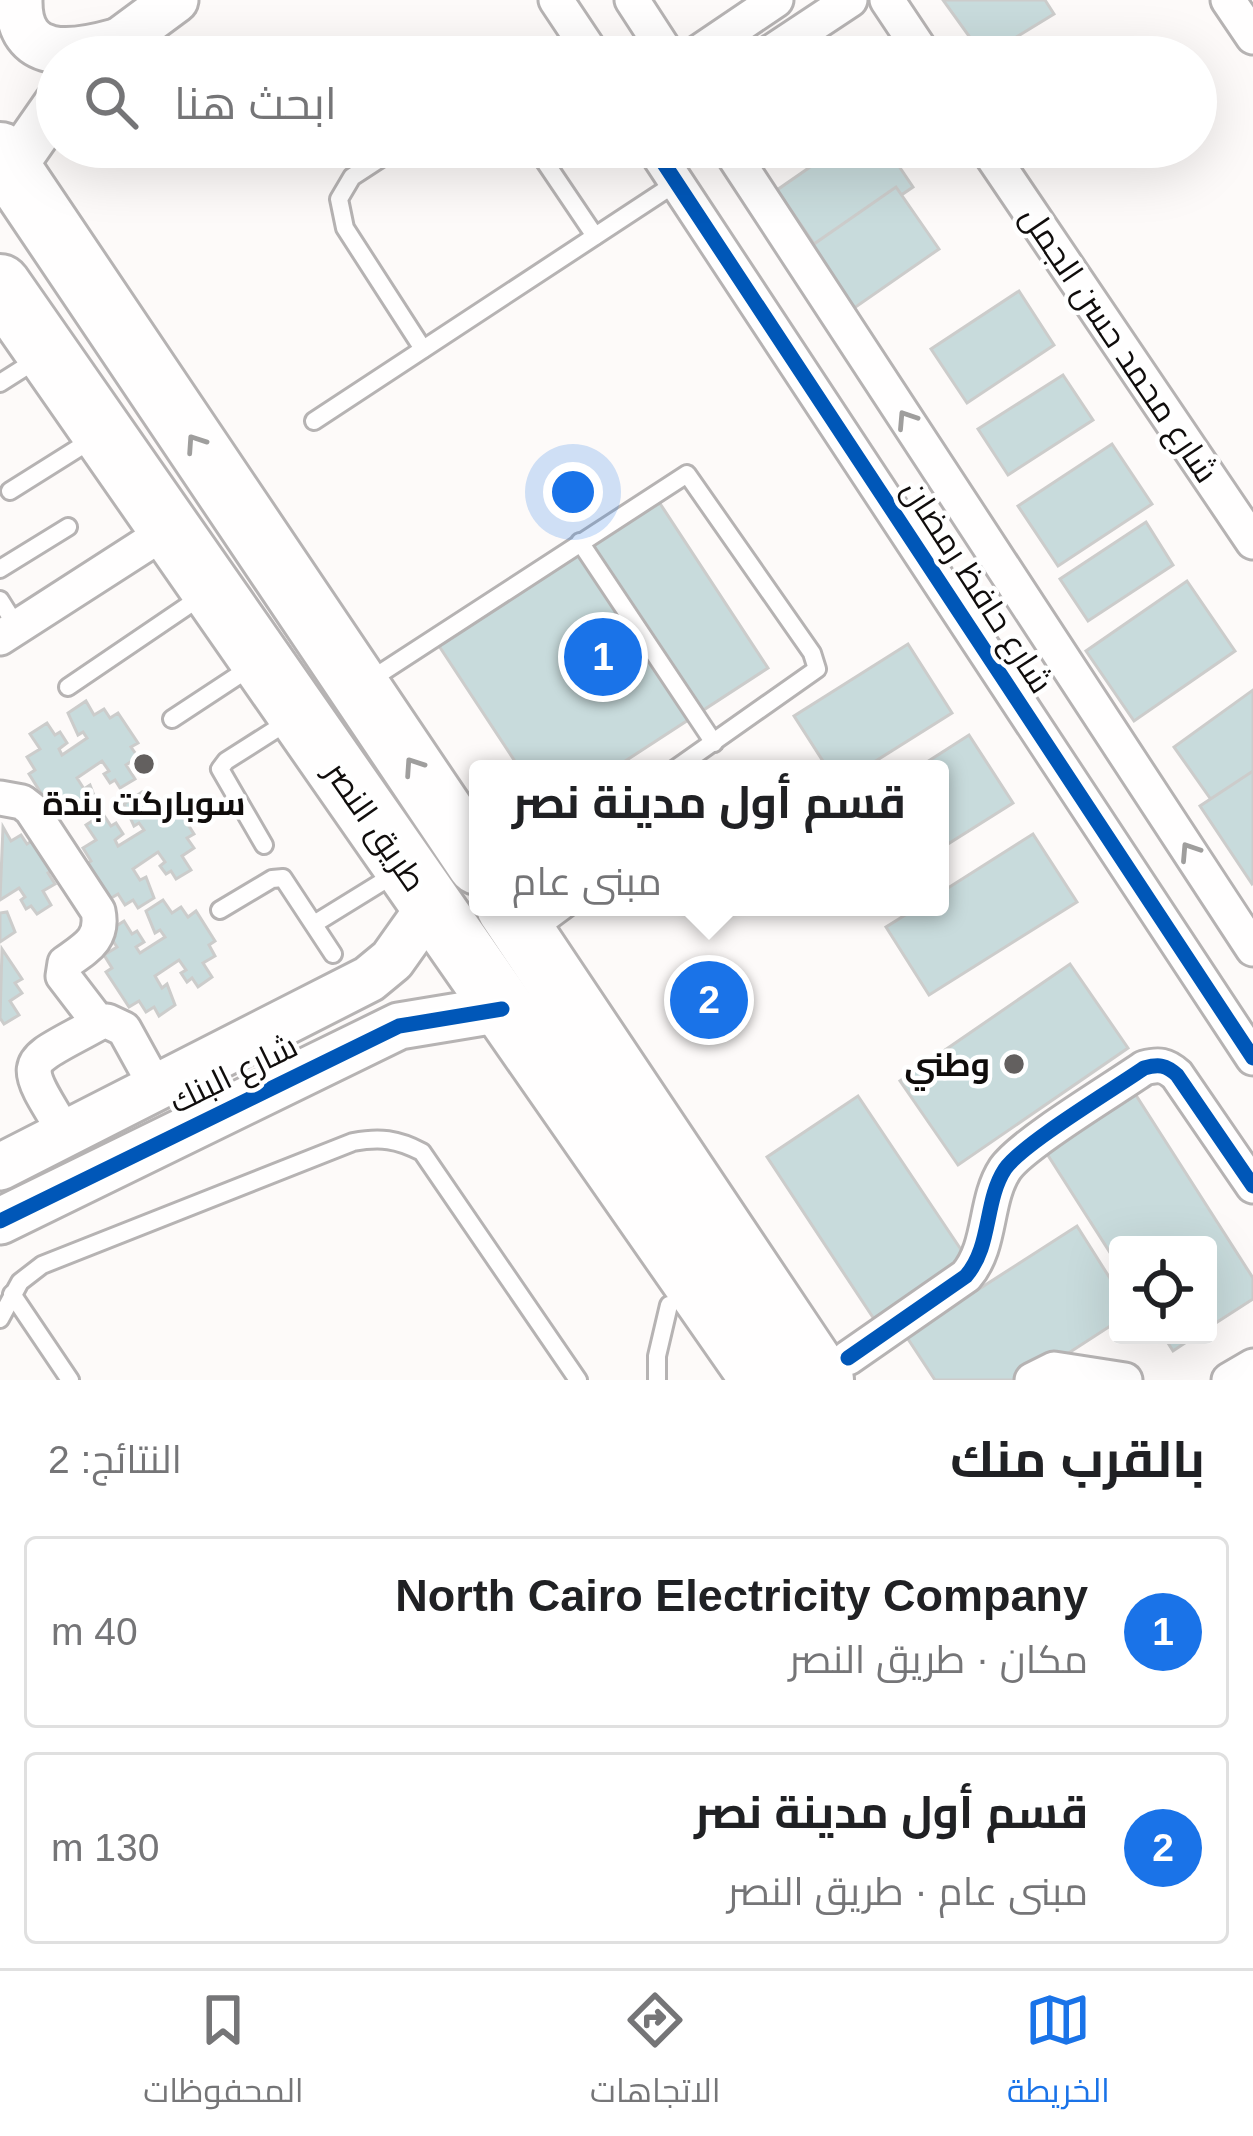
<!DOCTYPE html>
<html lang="ar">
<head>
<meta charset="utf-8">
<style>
  :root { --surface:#fff; --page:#f2f2f2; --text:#202124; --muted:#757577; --line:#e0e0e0; --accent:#1a73e8 }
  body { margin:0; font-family:Helvetica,Cairo,sans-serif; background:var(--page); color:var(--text); direction:rtl }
  .controls { position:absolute; right:36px; bottom:36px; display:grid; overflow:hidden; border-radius:12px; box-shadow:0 12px 48px #0002 }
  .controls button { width:108px; height:108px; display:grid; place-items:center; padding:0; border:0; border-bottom:3px solid var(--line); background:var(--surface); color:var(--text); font:60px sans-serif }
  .you { position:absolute; left:573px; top:492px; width:42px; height:42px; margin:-30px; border:9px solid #fff; border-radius:50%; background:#1a73e8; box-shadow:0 0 0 18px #1a73e833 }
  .badge { display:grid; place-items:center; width:78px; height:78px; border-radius:50%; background:var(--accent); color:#fff; font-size:39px; font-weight:700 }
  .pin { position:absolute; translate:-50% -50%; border:6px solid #fff; box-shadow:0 3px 12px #0006 }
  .popup { position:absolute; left:469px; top:760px; width:480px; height:156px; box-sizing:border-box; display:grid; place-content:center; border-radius:12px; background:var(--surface); filter:drop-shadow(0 3px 9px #0005); font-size:39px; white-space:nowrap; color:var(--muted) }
  .popup b { font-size:45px; color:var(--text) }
  .popup::after { content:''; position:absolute; left:50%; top:100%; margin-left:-24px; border:24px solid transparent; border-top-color:var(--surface) }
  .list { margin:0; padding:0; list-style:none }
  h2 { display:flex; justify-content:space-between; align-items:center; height:156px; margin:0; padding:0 48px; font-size:51px }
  h2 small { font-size:39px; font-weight:400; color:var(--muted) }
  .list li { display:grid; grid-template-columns:78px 1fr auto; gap:36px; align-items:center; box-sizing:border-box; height:192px; margin:0 24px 24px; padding:0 24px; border:3px solid var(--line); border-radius:12px }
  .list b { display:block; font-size:45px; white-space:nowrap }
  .list p { margin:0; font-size:39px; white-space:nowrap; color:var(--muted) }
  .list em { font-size:39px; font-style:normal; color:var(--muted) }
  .icon { flex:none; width:66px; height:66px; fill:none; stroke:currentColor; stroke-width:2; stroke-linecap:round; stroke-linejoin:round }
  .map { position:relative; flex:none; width:1253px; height:1380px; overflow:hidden; direction:ltr }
  .search { position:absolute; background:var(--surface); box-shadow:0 12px 48px #0002; left:36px; right:36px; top:36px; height:132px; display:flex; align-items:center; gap:30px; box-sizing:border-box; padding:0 42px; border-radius:66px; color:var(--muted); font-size:45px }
  .sheet { height:588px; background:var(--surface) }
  nav { display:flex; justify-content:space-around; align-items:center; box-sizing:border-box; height:168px; border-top:3px solid var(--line); background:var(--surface); font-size:33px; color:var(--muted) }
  nav a { display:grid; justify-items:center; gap:6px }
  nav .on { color:var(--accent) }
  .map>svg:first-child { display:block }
  .building { fill:#c8dbdc; stroke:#cccccb; stroke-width:3 }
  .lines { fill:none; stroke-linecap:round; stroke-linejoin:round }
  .lane-casing { stroke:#b6b3b3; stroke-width:22 }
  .street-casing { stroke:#b6b3b3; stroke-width:39 }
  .secondary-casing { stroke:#b6b3b3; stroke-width:51 }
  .highway-casing { stroke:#b6b3b3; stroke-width:66 }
  .lane { stroke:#fffefe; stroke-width:16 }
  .street { stroke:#fffefe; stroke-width:33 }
  .secondary { stroke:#fffefe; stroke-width:45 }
  .highway { stroke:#fffefe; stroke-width:60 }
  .cycleway-casing { stroke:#fff; stroke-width:22 }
  .cycleway { stroke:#0057b8; stroke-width:15 }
  .oneway { stroke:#9f9e9d }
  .poi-dot { fill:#63605f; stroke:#fff; stroke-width:4.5 }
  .labels { text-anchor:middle; stroke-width:9; stroke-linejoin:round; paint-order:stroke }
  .street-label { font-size:33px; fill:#100d0c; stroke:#fff }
  .poi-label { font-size:33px; font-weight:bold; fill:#100d0c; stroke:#fff }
</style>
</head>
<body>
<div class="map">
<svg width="1253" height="1380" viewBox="0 0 1253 1380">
  <rect width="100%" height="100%" fill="#fdfaf9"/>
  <!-- building -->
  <g class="building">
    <path d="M943,0H1045L1054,14L984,57Z"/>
    <path d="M810,39L822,57H783Z"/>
    <path d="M762,147H800L774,165Z"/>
    <path d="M839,147H886L913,187L819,251L777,190Z"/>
    <path d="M896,187L939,249L847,313L804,251Z"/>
    <path d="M1019,291L1054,345L967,403L931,349Z"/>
    <path d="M1063,375L1093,420L1008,475L978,429Z"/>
    <path d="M1112,444L1152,504L1058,566L1018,506Z"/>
    <path d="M659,502L768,668L613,769H520L439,646Z"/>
    <path d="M1146,522L1173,565L1088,621L1060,579Z"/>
    <path d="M1187,581L1235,651L1134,721L1086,651Z"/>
    <path d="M908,644L952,713L863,769H828L794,716Z"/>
    <path d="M1253,690V787L1219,811L1174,747Z"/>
    <path d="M86,701L94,715L104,709L110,718L118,713L138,743L131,747L138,757L126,765L135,779L120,788L115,780L110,783L104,774L109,771L102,761L77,778L84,789L90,785L98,806L82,817L76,808L69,814L62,803L51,809L29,774L35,770L27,757L40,749L30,734L47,723L55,735L60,732L67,743L59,749L62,755L87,738L83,732L78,735L68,713Z"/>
    <path d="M969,735L1013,803L940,849V769H916Z"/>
    <path d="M1253,771V883L1252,884L1200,806Z"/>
    <path d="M142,792L151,806L160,800L167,809L175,804L194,834L187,838L194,848L182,856L191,870L176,879L171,871L166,874L160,866L165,862L158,852L133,869L140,880L146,877L154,898L138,908L133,900L125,905L118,894L108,900L85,865L91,861L83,848L96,840L86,825L103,814L111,826L116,823L123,834L115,840L118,846L144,830L139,823L134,826L124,804Z"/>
    <path d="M3,827L11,841L21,835L27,844L35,839L54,869L48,873L55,884L43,891L51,905L37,914L31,906L26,909L21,900L25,897L19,888L0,900Z"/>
    <path d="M1033,834L1077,902L929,995L886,927L918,907H940V893Z"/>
    <path d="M163,900L172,913L181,907L188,917L196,911L215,941L209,945L215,956L203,963L212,977L198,987L192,978L187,982L181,973L186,970L179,960L155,976L162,988L167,984L175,1005L159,1016L154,1007L146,1012L139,1001L129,1007L106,972L112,968L104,955L117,947L107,932L124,921L132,934L137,931L144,942L136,947L140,953L165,937L160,930L155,933L146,911Z"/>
    <path d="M7,912L15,932L0,942V913Z"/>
    <path d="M2,949L22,979L15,983L22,993L10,1001L19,1015L4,1024L0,1018Z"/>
    <path d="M1070,964L1128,1048L958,1165L900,1081Z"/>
    <path d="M1132,1089L1253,1278V1299L1208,1328V1245H1118V1265L1042,1146Z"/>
    <path d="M858,1096L966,1257L874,1319L767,1157Z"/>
    <path d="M1077,1226L1118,1291V1321L1027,1380H935L906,1336Z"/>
    <path d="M1163,1335H1197L1173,1351Z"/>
  </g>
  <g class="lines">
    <defs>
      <g id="lane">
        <path d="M398,147L352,177L339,199L345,228L423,349"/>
        <path d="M535,147L595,236"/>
        <path d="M0,383L41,357"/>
        <path d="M314,421L676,183"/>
        <path d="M10,491L96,437"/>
        <path d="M580,542L714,743"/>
        <path d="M0,569L68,527"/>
        <path d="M0,600L17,627"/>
        <path d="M367,682L687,474L812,653L817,669L675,769"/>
        <path d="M68,687L205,594"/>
        <path d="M172,719L251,667"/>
        <path d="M264,845L220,769L226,761L292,719"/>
        <path d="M220,910L272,879L283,878L333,954"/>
        <path d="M314,924L395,874"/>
        <path d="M538,930L569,907"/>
        <path d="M12,1294L70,1380"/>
        <path d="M0,1319L20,1282L42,1265L353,1142C380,1137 397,1139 422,1152L578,1380"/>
        <path d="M657,1380V1356L669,1305"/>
      </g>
      <g id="street">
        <path d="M556,0L594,57"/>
        <path d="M632,0L669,57"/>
        <path d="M887,0L925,57"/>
        <path d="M1228,0L1253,37"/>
        <path d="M692,57L776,0"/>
        <path d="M764,57L850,0"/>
        <path d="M653,147L1253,1058"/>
        <path d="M728,147L1253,949"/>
        <path d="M986,147L1253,542"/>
        <path d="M0,638L168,530"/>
        <path d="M0,798L22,802L31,809L98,911C104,939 86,948 65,963L63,976L99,1023"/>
        <path d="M66,1134C17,1055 22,1066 99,1023L107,1021L124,1029L156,1087"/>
        <path d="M848,1358L966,1276C992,1246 984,1201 1005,1169C1022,1144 1114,1089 1144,1068C1159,1064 1166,1065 1177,1075L1253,1186"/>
        <path d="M1032,1380L1054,1369L1125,1380"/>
        <path d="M1229,1380L1253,1366"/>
      </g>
      <g id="secondary">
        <path d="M19,0C18,63 73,54 116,42"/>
        <path d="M98,57L175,0"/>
        <path d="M11,170L57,104"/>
        <path d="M0,1167L369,979L392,960L431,905"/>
        <path d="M0,1221L399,1026L502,1009"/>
      </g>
      <g id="highway">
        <path d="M0,153L478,864"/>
        <path d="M0,285L762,1380"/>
        <path d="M507,907L823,1380"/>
      </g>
    </defs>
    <!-- lane casing -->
    <use href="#lane" class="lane-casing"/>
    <!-- street casing -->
    <use href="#street" class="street-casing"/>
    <!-- secondary casing -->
    <use href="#secondary" class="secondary-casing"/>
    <!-- highway casing -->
    <use href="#highway" class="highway-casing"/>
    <!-- lane -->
    <use href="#lane" class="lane"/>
    <!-- street -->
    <use href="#street" class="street"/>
    <!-- secondary -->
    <use href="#secondary" class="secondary"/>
    <!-- highway -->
    <use href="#highway" class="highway"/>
    <defs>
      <g id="cycleway">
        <path d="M653,147L1253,1058"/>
        <path d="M0,1221L399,1026L502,1009"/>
        <path d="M848,1358L966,1276C992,1246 984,1201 1005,1169C1022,1144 1114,1089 1144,1068C1159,1064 1166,1065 1177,1075L1253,1186"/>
      </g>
    </defs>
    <!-- cycleway casing -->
    <use href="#cycleway" class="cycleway-casing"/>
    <!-- cycleway -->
    <use href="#cycleway" class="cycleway"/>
  </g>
  <!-- one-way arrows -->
  <defs><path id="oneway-chevron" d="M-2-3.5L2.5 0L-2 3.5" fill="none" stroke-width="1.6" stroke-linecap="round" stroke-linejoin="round" transform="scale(3)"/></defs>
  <g class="oneway">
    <use href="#oneway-chevron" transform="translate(906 419) rotate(-123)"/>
    <use href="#oneway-chevron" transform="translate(195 443) rotate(-124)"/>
    <use href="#oneway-chevron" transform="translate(413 766) rotate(-124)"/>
    <use href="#oneway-chevron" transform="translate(1189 851) rotate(-123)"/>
  </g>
  <!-- markers -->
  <g class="poi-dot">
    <circle cx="144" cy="764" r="12"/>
    <circle cx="1014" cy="1064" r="12"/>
  </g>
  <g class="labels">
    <!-- street labels -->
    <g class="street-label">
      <text transform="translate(1120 344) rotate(56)" y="12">شارع محمد حسن الجمل</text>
      <text transform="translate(978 586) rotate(57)" y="12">شارع حافظ رمضان</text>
      <text transform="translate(376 826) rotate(55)" y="12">طريق النصر</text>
      <text transform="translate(233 1073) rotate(-26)" y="12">شارع البنك</text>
    </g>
    <!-- poi labels -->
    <g class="poi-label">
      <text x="144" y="815">سوباركت بندة</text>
      <text x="990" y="1076" text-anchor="end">وطني</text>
    </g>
  </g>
</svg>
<div class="controls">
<button><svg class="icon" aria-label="locate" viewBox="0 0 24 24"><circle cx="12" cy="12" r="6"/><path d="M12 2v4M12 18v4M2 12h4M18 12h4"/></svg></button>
</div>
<div class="you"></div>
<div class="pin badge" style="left:603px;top:657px">1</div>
<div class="pin badge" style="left:709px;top:1000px">2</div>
<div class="popup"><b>قسم أول مدينة نصر</b>مبنى عام</div>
<div class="search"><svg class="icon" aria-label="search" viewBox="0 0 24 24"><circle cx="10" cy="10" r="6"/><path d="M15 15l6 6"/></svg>ابحث هنا</div>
</div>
<section class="sheet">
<h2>بالقرب منك<small>النتائج: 2</small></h2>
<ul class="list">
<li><span class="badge">1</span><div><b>North Cairo Electricity Company</b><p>مكان · طريق النصر</p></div><em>40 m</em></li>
<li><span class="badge">2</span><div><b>قسم أول مدينة نصر</b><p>مبنى عام · طريق النصر</p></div><em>130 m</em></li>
</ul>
</section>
<nav>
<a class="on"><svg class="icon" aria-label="map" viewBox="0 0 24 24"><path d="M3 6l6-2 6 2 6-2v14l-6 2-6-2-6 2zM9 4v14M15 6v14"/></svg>الخريطة</a>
<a><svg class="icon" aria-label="directions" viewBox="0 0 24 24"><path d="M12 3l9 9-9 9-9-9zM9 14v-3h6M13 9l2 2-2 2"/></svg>الاتجاهات</a>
<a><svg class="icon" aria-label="saved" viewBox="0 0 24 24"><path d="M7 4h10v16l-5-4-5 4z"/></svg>المحفوظات</a>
</nav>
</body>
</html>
